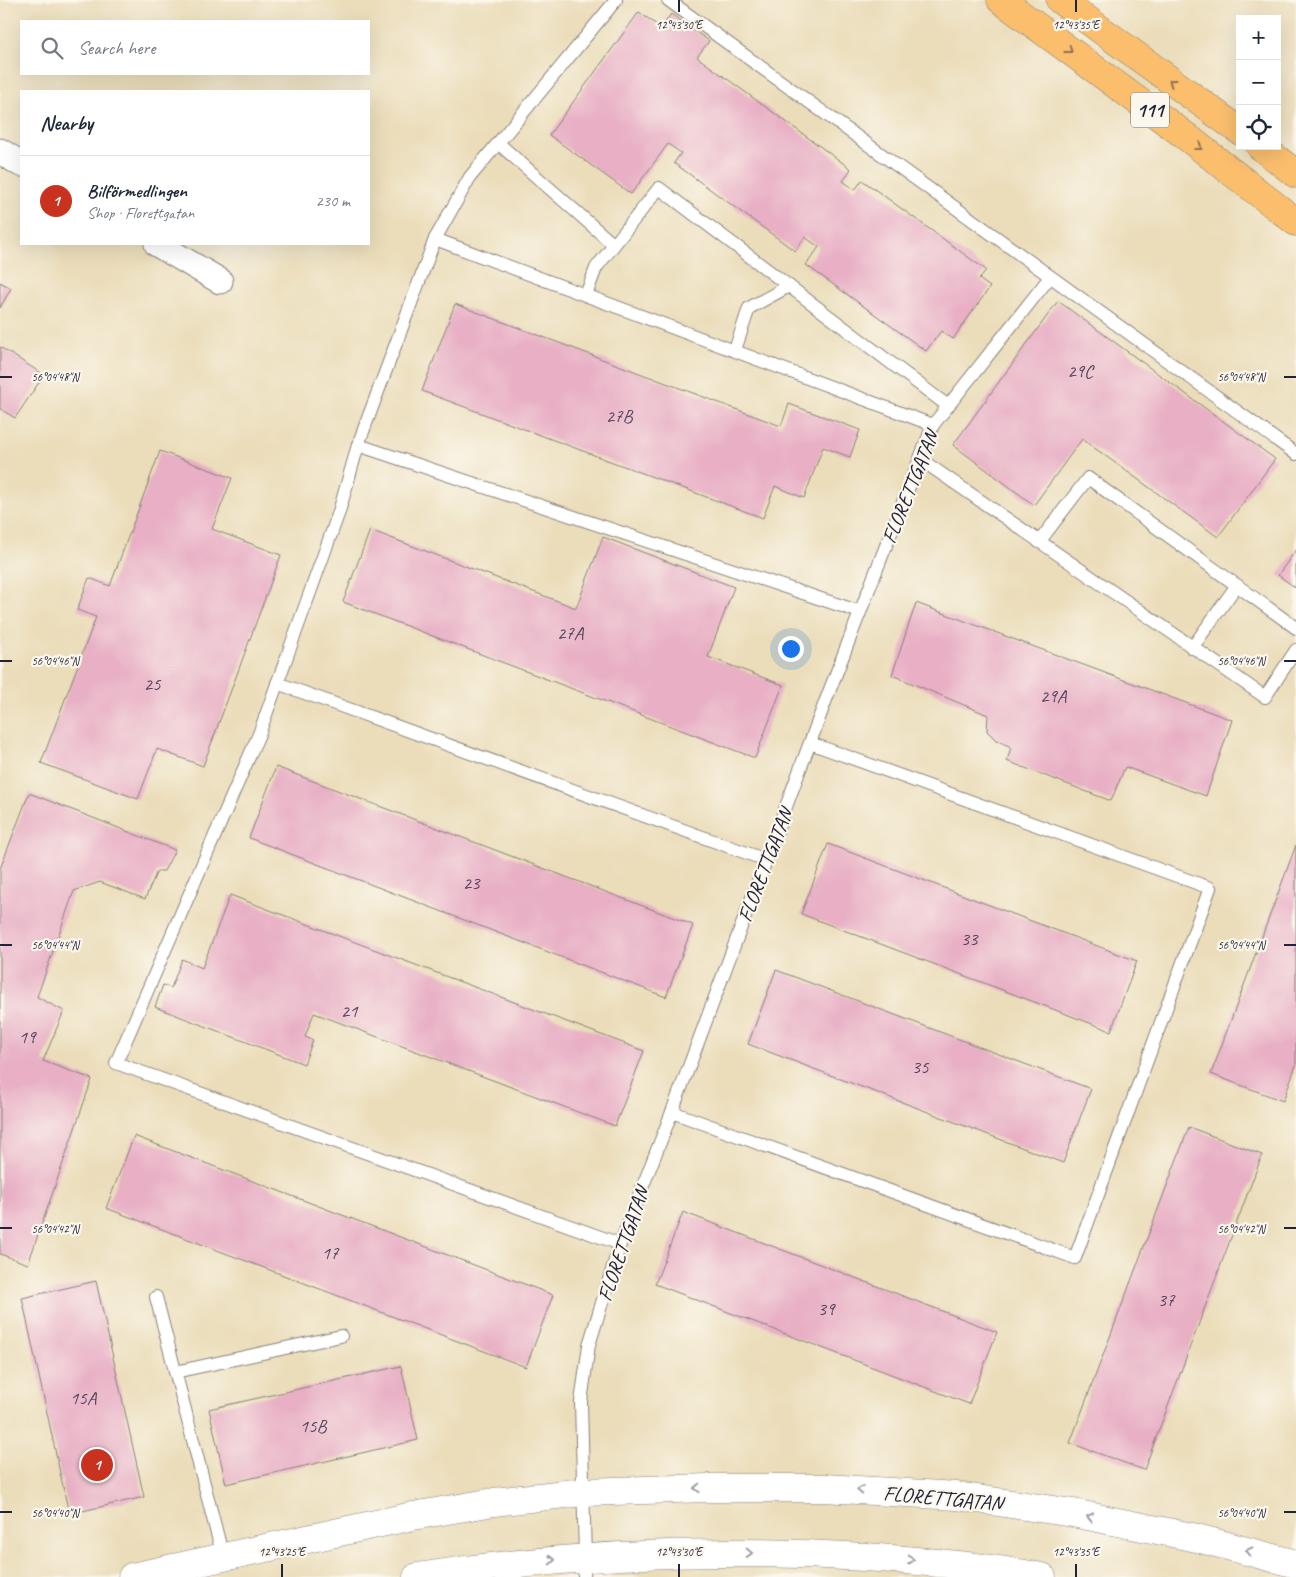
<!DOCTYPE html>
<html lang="en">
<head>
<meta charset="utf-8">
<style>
  :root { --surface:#fff; --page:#f6f6f7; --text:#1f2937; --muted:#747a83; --line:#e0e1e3; --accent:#c8321e }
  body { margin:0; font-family:Caveat,sans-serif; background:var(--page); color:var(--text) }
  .controls { position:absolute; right:15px; top:15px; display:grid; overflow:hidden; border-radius:0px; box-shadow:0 5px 20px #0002 }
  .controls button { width:45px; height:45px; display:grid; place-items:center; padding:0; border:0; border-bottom:1px solid var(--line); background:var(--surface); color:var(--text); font:25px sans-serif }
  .you { position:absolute; left:790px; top:648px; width:18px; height:18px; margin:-12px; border:4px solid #fff; border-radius:50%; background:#1a73e8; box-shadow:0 0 0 8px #1a73e833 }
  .badge { display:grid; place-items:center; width:32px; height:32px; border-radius:50%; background:var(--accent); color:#fff; font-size:16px; font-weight:700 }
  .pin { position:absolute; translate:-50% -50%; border:2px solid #fff; box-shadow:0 1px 5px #0006 }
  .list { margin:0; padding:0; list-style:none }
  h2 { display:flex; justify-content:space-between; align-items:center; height:65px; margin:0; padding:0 20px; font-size:21px }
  h2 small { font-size:16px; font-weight:400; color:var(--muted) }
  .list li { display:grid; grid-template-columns:32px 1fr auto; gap:15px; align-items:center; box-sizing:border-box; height:90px; padding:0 20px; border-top:1px solid var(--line) }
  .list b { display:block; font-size:19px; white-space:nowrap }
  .list p { margin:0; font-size:16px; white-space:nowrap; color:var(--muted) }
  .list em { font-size:16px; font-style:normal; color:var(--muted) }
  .icon { flex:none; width:28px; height:28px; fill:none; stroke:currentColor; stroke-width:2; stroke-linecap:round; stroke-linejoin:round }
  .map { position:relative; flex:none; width:1296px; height:1577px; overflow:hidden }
  .search { position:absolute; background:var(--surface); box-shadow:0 5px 20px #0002; left:20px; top:20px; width:350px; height:55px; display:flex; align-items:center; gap:12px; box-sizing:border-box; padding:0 18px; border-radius:0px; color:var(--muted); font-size:19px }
  .panel { position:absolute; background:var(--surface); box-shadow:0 5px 20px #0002; left:20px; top:90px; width:350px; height:155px; border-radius:0px }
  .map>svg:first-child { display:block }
  .building { fill:#e8afc5 }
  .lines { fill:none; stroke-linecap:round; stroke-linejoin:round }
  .service-casing { stroke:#86807a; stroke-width:14 }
  .minor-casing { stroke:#86807a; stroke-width:27 }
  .tertiary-casing { stroke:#86807a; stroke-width:29 }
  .primary-casing { stroke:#86807a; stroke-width:29 }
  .service { stroke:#fff; stroke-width:12 }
  .minor { stroke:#fff; stroke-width:25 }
  .tertiary { stroke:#fff; stroke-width:28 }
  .primary { stroke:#fabe6d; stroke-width:28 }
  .oneway { stroke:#8e7054 }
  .oneway2 { stroke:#9c9ca7 }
  .ticks { fill:none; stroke:#22223b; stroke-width:2 }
  .labels { text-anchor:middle; stroke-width:4.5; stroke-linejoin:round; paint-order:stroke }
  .number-label { font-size:19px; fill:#54455e }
  .shield { fill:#fbf7ec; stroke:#636270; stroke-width:1 }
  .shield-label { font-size:20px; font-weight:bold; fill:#22223b }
  .street-label { font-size:21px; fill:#22223b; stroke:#fbf7ec }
  .ticks-label { font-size:12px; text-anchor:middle; fill:#22223b; stroke:#fbf7ec; stroke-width:4.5; stroke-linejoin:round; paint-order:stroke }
</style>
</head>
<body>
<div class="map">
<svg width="1296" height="1577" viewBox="0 0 1296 1577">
  <rect width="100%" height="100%" fill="#fbf7ec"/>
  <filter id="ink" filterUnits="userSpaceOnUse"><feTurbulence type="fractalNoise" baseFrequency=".02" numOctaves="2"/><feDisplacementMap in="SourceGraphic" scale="10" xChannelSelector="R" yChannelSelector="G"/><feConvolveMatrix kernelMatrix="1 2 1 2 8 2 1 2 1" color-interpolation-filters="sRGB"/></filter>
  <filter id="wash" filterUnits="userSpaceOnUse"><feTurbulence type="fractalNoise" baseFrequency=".0096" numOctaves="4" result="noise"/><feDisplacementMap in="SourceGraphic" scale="20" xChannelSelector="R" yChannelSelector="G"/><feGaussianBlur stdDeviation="1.12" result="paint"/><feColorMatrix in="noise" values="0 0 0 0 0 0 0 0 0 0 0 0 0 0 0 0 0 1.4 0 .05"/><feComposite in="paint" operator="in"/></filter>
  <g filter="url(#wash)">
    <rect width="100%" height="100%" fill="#ebddba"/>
    <g id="blocks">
      <!-- building -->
      <g class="building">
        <path d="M639,12L661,28L671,14L709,41L697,57L851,169L843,181L855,190L862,180L986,270L979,279L990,287L953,339L941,331L926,351L806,265L819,247L805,237L795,251L674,163L681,153L668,144L631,194L549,135Z"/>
        <path d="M0,282L11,288L0,308Z"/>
        <path d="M1058,301L1275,459L1218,537L1082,439L1034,505L953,445Z"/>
        <path d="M455,304L781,426L789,404L860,430L850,457L823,447L804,498L775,486L763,518L422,391Z"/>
        <path d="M0,347L44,375L15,418L0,409Z"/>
        <path d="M160,451L232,478L212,529L281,555L203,766L157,749L138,799L41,763L96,617L77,610L89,578L110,586Z"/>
        <path d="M370,530L576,608L603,537L734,587L708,657L783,685L755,758L343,602Z"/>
        <path d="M1296,550V588L1278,575Z"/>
        <path d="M916,603L1232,720L1206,796L1125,767L1111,801L1007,761L1011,747L996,740L987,731L988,715L892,675Z"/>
        <path d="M276,767L693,925L666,997L249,838Z"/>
        <path d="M29,793L175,850L164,871H157L145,899L100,882L74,891L37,997L64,1011L43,1061L92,1079L28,1264L0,1254V869Z"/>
        <path d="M828,844L1137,961L1111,1031L801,914Z"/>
        <path d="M1296,845V1065L1283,1101L1211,1074Z"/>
        <path d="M230,895L644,1051L615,1126L314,1013L305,1037L313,1040L304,1064L155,1007L163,985L171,988L182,959L202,968Z"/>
        <path d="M776,970L1091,1089L1063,1163L748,1044Z"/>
        <path d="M1189,1127L1262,1155L1144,1470L1070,1443Z"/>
        <path d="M134,1136L553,1295L526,1367L106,1208Z"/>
        <path d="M683,1212L997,1332L969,1404L655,1284Z"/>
        <path d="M96,1281L144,1497L69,1514L22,1298Z"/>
        <path d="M401,1366L418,1440L226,1484L209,1409Z"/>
      </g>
    </g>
  </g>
  <g filter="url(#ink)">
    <use href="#blocks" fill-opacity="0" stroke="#86807a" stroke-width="1"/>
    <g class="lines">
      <defs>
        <g id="service">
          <path d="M668,0L1296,454"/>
          <path d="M498,143L614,245L659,188L948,406"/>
          <path d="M435,239L470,177L616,0"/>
          <path d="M586,295L596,268L614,245"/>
          <path d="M735,350L749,308L789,286"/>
          <path d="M358,445L860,612"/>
          <path d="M920,459L1265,697L1296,650"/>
          <path d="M1039,542L1088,478L1296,628"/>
          <path d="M1192,648L1237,585"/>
          <path d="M277,683L766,860"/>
          <path d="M672,1112L1075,1258L1210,888L810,743"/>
          <path d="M620,1244L116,1063L259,734L339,512L358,445L435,239L933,425"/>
          <path d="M156,1297L223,1557"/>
          <path d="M175,1372L341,1336"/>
          <path d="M584,1577L585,1558L581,1402L589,1345L620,1244L672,1112L827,697L933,425L1050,277"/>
        </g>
        <g id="minor">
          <path d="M0,151L21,164"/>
          <path d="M157,244L220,281"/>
        </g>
        <g id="tertiary">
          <path d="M132,1577L413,1516L494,1502L583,1492L708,1488H825L957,1496L1073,1513L1197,1538L1296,1564"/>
          <path d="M417,1577C565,1554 715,1548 865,1557C924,1561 984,1566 1042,1577"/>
        </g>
        <g id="primary">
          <path d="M1001,0L1183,134L1296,222"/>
          <path d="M1060,0L1240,131"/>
          <path d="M1260,146L1296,174"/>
        </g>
      </defs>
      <!-- service casing -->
      <use href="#service" class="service-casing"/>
      <!-- minor casing -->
      <use href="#minor" class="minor-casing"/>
      <!-- tertiary casing -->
      <use href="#tertiary" class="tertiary-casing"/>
      <!-- primary casing -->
      <use href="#primary" class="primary-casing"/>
      <!-- service -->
      <use href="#service" class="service"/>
      <!-- minor -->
      <use href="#minor" class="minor"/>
      <!-- tertiary -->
      <use href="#tertiary" class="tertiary"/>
      <!-- primary -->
      <use href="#primary" class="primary"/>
    </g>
    <!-- one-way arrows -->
    <defs><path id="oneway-chevron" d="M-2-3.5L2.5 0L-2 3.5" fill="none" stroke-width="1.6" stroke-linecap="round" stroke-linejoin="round" transform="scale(1.25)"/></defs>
    <g class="oneway">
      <use href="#oneway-chevron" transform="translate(1069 50) rotate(37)"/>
      <use href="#oneway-chevron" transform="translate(1172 82) rotate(-144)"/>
      <use href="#oneway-chevron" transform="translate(1199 147) rotate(38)"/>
    </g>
    <g class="oneway2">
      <use href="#oneway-chevron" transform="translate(697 1488) rotate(178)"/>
      <use href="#oneway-chevron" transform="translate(860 1490) rotate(-177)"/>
      <use href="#oneway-chevron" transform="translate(1090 1517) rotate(-169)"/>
      <use href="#oneway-chevron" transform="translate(1249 1551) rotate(-166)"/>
      <use href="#oneway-chevron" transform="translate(749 1553) rotate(1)"/>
      <use href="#oneway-chevron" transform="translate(552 1560) rotate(-4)"/>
      <use href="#oneway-chevron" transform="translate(911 1560) rotate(4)"/>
    </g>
  </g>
  <!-- ticks -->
  <path class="ticks" d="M679,0V12M1076,0V12M0,377H12M1284,377H1296M0,661H12M1284,661H1296M0,945H12M1284,945H1296M0,1228H12M1284,1228H1296M0,1512H12M1284,1512H1296M282,1564V1577M679,1564V1577M1076,1564V1577"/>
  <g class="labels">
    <!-- number labels -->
    <g class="number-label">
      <text x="1080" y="377">29C</text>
      <text x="619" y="422">27B</text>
      <text x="570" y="639">27A</text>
      <text x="152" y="690">25</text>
      <text x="1053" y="702">29A</text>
      <text x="471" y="889">23</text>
      <text x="969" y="945">33</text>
      <text x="349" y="1017">21</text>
      <text x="27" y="1043">19</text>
      <text x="920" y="1073">35</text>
      <text x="330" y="1259">17</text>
      <text x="1166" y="1306">37</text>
      <text x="826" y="1315">39</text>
      <text x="83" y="1404">15A</text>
      <text x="313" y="1432">15B</text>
    </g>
    <!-- shield labels -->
    <rect class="shield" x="1131" y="92.5" width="38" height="35" rx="4"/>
    <g class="shield-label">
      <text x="1150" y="117">111</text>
    </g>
    <!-- street labels -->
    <g class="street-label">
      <text transform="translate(910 487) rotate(-68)" y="7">FLORETTGATAN</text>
      <text transform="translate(765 865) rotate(-69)" y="7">FLORETTGATAN</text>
      <text transform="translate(623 1244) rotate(-71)" y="7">FLORETTGATAN</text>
      <text transform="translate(943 1498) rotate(5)" y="7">FLORETTGATAN</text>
    </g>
  </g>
  <g class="ticks-label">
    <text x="679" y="29">12°43'30"E</text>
    <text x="1076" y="29">12°43'35"E</text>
    <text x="55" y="381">56°04'48"N</text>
    <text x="1241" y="381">56°04'48"N</text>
    <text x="55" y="665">56°04'46"N</text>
    <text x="1241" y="665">56°04'46"N</text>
    <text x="55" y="949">56°04'44"N</text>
    <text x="1241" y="949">56°04'44"N</text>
    <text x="55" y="1233">56°04'42"N</text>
    <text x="1241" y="1233">56°04'42"N</text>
    <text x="55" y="1517">56°04'40"N</text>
    <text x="1241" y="1517">56°04'40"N</text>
    <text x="282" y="1556">12°43'25"E</text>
    <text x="679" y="1556">12°43'30"E</text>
    <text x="1076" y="1556">12°43'35"E</text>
  </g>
</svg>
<div class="controls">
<button>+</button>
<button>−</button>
<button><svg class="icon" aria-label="locate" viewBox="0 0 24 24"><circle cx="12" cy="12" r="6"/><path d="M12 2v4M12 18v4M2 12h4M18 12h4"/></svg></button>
</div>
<div class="you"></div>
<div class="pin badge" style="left:97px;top:1465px">1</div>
<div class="search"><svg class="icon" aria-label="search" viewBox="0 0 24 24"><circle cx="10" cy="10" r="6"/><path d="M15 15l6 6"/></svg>Search here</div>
<section class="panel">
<h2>Nearby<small></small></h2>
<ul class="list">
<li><span class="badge">1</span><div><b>Bilförmedlingen</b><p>Shop · Florettgatan</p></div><em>230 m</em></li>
</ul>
</section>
</div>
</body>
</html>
